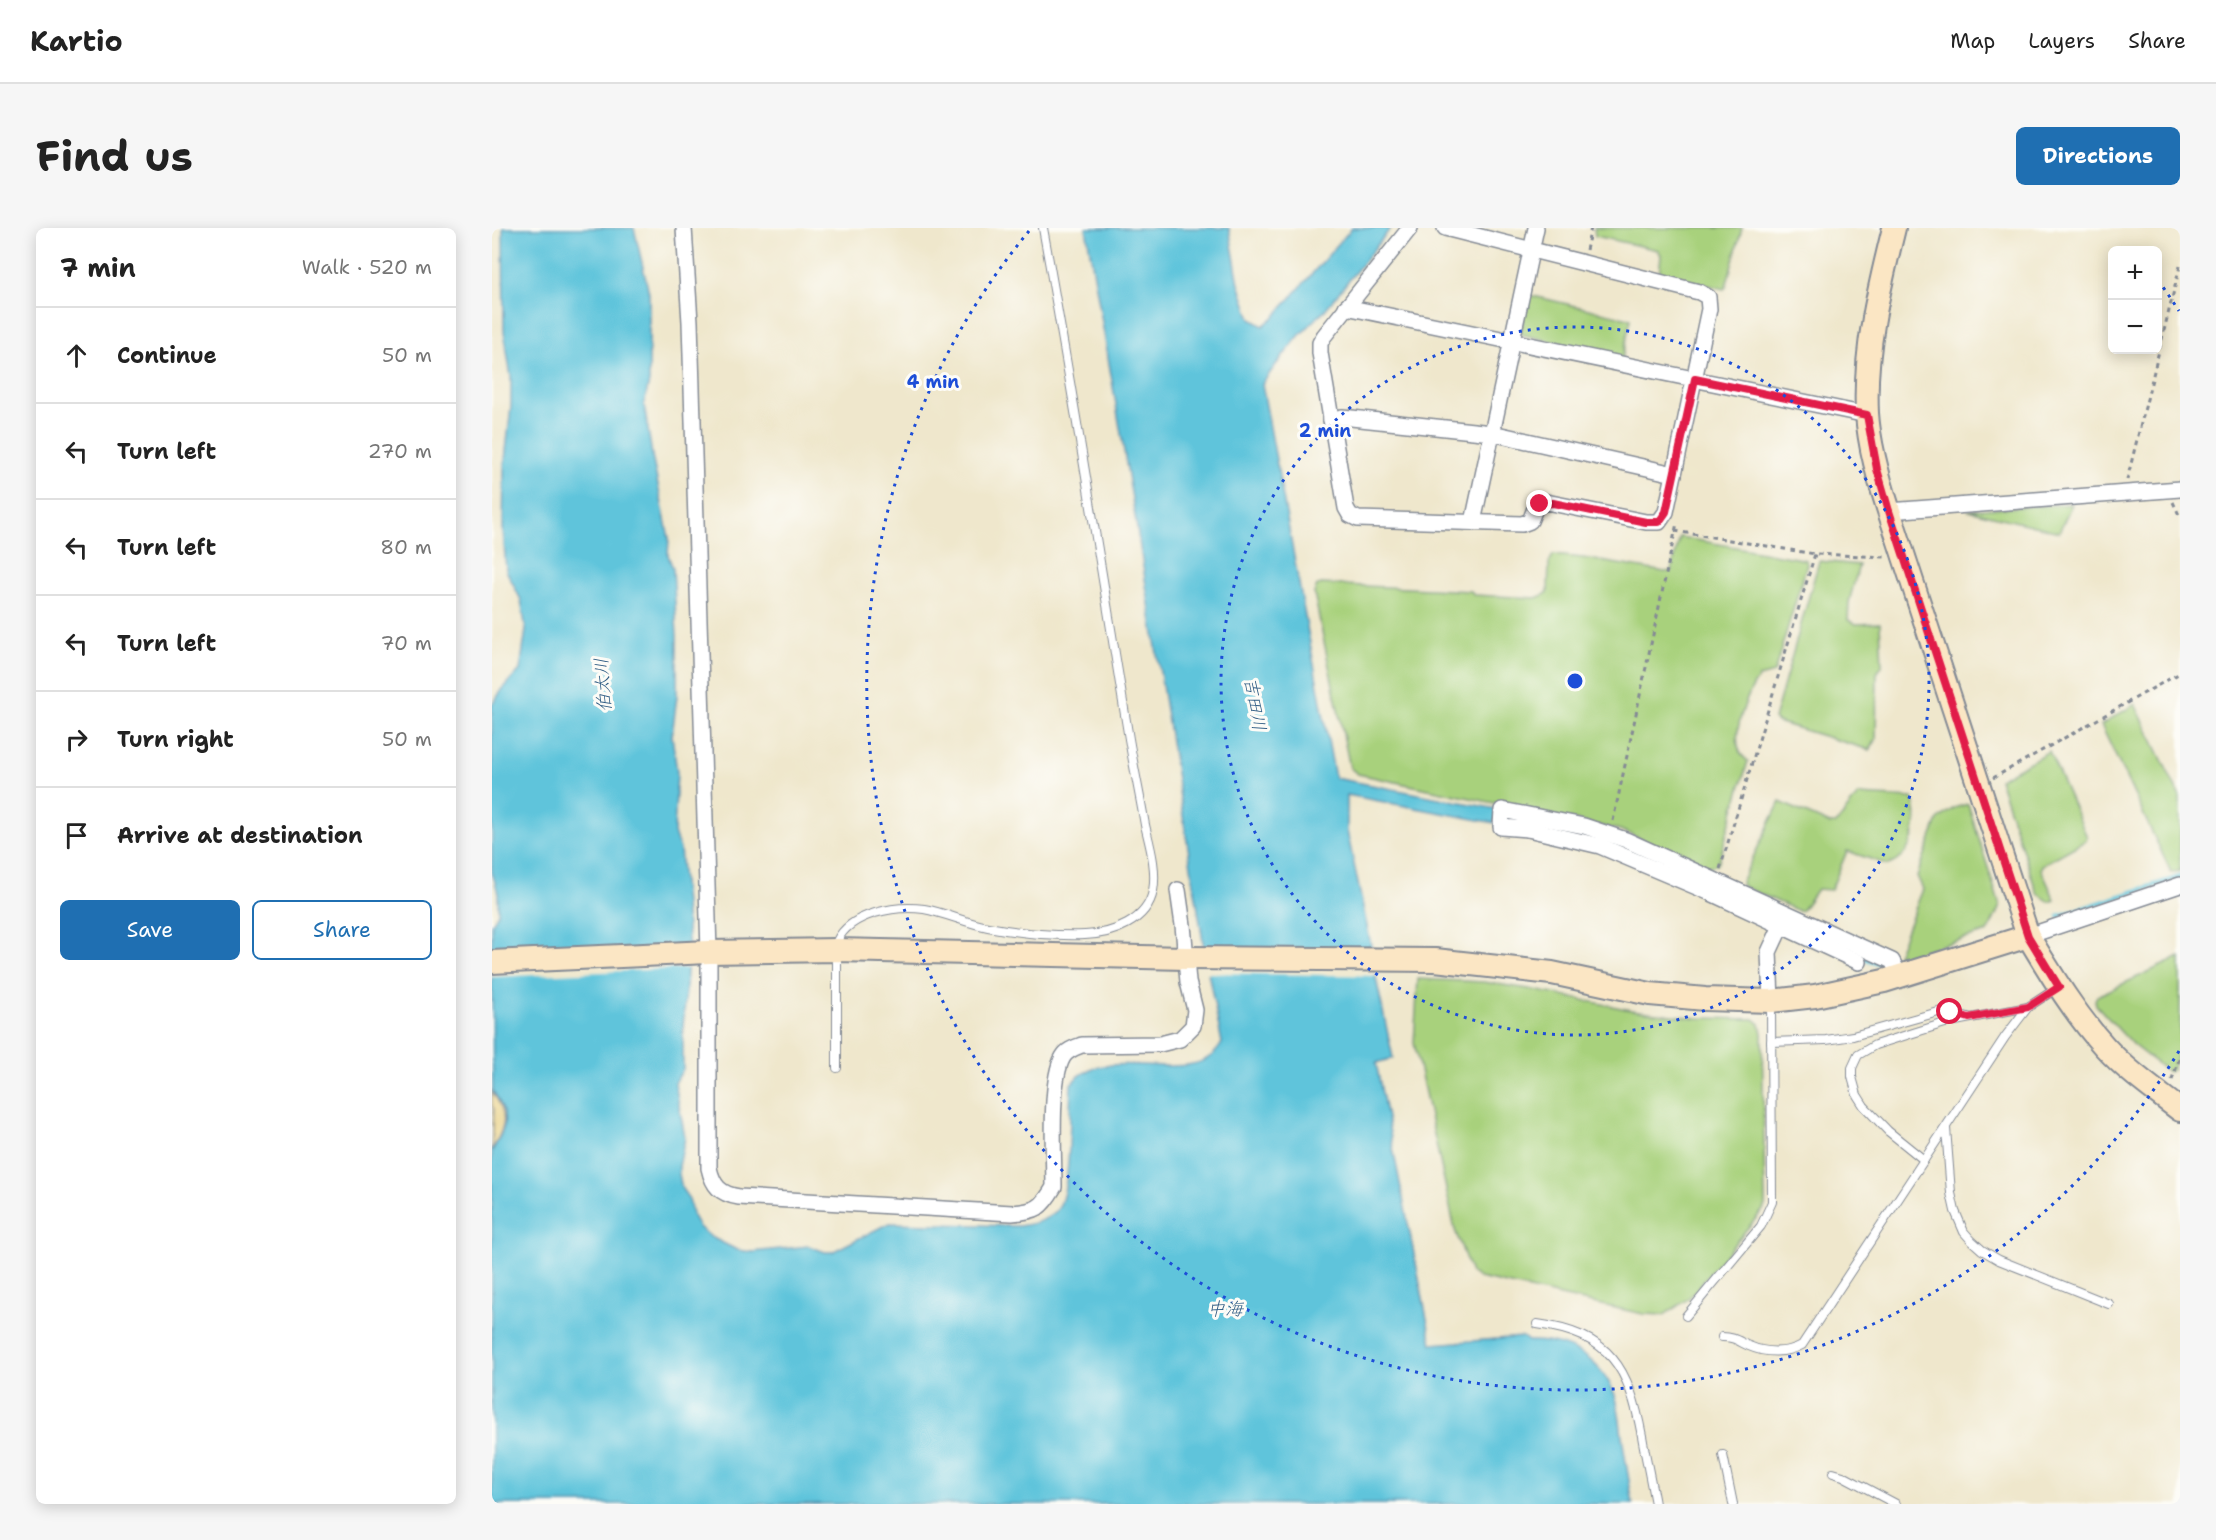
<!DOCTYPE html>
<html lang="en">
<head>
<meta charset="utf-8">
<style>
  :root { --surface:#fff; --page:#f6f6f6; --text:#222; --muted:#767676; --line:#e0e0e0; --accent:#1f6fb2 }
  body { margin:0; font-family:"Shantell Sans","Klee One",sans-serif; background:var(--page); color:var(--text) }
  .controls { position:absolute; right:18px; top:18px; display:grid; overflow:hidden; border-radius:9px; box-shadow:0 3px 15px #0003 }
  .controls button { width:54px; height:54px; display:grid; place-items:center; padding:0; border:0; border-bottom:2px solid var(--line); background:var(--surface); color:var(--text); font:30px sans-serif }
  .stop { position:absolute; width:18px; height:18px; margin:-14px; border:4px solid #e11d48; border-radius:50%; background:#fff }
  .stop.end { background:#e11d48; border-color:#fff; box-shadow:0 2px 6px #0008 }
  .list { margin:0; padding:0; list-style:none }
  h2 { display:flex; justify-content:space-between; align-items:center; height:78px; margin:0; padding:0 24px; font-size:26px }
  h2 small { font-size:20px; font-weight:400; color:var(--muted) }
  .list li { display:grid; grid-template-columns:39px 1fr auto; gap:18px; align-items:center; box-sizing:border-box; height:96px; padding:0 24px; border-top:2px solid var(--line) }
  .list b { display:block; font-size:22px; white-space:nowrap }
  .list em { font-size:20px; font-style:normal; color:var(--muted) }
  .actions { display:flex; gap:12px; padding:18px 24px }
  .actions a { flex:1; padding:14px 0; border:2px solid var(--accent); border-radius:9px; text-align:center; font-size:21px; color:var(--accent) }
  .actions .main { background:var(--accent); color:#fff }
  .icon { flex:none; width:33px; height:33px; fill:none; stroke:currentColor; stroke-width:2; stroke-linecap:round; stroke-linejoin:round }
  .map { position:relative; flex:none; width:1688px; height:1276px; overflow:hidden; border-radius:9px }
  header { display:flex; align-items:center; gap:36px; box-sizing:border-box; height:84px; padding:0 30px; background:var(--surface); border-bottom:2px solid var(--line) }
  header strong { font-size:28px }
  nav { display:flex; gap:33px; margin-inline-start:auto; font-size:21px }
  .intro { display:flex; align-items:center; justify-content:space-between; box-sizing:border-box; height:144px; padding:0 36px }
  h1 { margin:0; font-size:42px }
  .button { padding:15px 27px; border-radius:9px; background:var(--accent); color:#fff; font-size:21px; font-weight:700 }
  main { display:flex; gap:36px; padding:0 36px }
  aside { flex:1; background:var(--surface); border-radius:9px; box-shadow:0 3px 15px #0003 }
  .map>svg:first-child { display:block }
  .green { fill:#a8d17c; stroke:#62806d; stroke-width:1.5 }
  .sand { fill:#eeda9e; stroke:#84847e; stroke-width:1.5 }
  .water { fill:#5ec4db; stroke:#3c7a9c; stroke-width:1.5 }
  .pier { fill:#efe7cc }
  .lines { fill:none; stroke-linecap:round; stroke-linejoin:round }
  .stream { stroke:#5ec4db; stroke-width:4.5 }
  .lane-casing { stroke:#858b95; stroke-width:10 }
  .street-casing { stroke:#858b95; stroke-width:18 }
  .secondary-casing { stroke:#858b95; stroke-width:26 }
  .path { stroke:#858b95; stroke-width:3; stroke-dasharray:4.5 4.5; stroke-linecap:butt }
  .lane { stroke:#fff; stroke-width:8 }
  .street { stroke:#fff; stroke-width:15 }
  .secondary { stroke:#fbe6c4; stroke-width:22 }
  .route { stroke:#e11d48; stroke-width:8 }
  .ring { fill:none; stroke:#1d4ed8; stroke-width:3; stroke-dasharray:3 6 }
  .labels { text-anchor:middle; stroke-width:6; stroke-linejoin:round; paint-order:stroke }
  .water-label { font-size:18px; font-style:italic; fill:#2f5c84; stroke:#fdfcf7 }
  .centre { fill:#1d4ed8; stroke:#fdfcf7; stroke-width:3 }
  .ring-label { font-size:18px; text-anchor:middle; font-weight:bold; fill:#1d4ed8; stroke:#fdfcf7; stroke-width:6; stroke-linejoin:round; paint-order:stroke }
</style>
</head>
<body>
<header>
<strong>Kartio</strong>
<nav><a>Map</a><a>Layers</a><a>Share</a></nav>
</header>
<div class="intro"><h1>Find us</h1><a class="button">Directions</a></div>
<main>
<aside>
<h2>7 min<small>Walk · 520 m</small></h2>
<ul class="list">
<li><svg class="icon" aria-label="ahead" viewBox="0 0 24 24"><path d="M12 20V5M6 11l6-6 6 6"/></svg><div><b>Continue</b></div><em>50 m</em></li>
<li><svg class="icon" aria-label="left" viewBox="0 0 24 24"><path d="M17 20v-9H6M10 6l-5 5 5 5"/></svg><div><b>Turn left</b></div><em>270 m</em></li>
<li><svg class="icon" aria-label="left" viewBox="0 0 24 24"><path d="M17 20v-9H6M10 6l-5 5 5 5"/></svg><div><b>Turn left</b></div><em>80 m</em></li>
<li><svg class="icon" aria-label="left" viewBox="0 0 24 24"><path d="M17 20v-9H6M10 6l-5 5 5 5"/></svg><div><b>Turn left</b></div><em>70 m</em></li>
<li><svg class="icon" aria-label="right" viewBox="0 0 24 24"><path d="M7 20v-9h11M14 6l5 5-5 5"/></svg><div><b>Turn right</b></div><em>50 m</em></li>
<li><svg class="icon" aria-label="arrive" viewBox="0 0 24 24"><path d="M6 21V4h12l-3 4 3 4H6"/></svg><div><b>Arrive at destination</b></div></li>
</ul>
<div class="actions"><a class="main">Save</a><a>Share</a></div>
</aside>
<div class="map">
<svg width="1688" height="1276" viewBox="0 0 1688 1276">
  <rect width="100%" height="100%" fill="#fdfcf7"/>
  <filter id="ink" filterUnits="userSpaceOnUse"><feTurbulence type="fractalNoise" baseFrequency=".0167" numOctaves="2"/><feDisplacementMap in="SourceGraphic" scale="12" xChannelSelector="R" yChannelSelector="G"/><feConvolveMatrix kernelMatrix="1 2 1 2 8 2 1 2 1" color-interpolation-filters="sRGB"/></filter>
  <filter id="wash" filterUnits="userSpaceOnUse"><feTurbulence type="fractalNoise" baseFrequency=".008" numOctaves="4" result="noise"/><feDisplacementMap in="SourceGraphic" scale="24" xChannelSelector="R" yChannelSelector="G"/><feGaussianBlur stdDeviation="1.35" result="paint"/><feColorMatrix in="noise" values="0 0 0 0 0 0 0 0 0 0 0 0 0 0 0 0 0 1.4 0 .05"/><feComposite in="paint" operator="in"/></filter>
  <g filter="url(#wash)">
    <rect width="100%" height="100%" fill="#efe7cc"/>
    <!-- green -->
    <g class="green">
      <path d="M1102,0H1250L1234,59L1232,61C1210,55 1188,52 1167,47L1169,27L1166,22L1103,8Z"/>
      <path d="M1037,67L1139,91L1130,130L1028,106Z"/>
      <path d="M1580,276L1567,304L1476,282Z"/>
      <path d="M1188,309L1314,332L1315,336L1282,445L1267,449C1255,465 1238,508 1249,526C1251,529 1254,531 1256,533L1226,636L1216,639L1128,602L866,546L858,540L822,365L825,358L829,356L979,363L982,367L1044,370L1054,366L1056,363L1057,335L1061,327L1091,330L1173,344L1179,343Z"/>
      <path d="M1327,333L1367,337L1357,374L1356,392L1364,396L1388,395L1390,438L1385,445L1384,512L1378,522L1285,494L1282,491Z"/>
      <path d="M1643,476L1688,569V643L1679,644L1609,497Z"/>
      <path d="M1557,523L1595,609L1593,613L1550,637L1549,641L1563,672L1558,674L1545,665L1507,551Z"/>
      <path d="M1366,567L1420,570C1429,593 1421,629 1396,637L1355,623L1339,662L1325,661L1310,682L1307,683L1250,658L1249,654L1288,574L1338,596H1344Z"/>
      <path d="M1476,576L1508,678L1496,704L1408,729L1405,727L1431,661L1425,648L1446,592L1462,580Z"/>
      <path d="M1688,729V817L1680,842L1676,844L1641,817L1604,777L1603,772L1605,768Z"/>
      <path d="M926,751L992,754L1037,761L1139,782L1206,790L1262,791L1268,796L1270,805L1273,977L1271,982L1196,1071L1172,1087L1151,1086L987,1050L979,1045L963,1002L922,815Z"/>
    </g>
    <!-- sand -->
    <path class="sand" d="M0,863C17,888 14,897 0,922L2,881L0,878Z"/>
    <!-- water -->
    <g class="water">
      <path d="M11,0H142L157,65V154L152,176L161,233L177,310L176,327L181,341L185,408V467L180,508L185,544L182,605L188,621L197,721L0,731V696L6,685V665L0,644V477L9,463L28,442L34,402L29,372L14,342L11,301L12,241L19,178V149L12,104Z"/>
      <path d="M594,0H737L747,56L759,91L771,98L784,87L860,0H899L832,83L807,108L783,138L770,156L843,550L1005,581L1002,595L855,567V603L881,727L713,726L643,288Z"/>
      <path d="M196,731L191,800V841L183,855L193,910L187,938V946L190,961L197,971L200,986L207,999L219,1009L245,1022L260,1024L317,1018L333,1024H340L397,995L527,998C540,996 555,993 565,982C580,962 577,883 579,856C615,811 703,865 730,815L714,734L881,736L901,830L884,835L940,1116L1031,1109L1036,1113C1075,1112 1108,1129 1123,1167C1127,1179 1128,1195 1130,1208C1133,1230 1137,1253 1141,1276H0V923C15,898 18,889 1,863L0,739Z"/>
    </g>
    <!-- pier -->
    <g class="pier">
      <path d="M199,731L198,740L0,749V736Z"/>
      <path d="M711,734L884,735L887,748L713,745Z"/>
    </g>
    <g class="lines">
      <!-- stream -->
      <g class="stream">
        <path d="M1084,605L1102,608"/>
        <path d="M1124,616L1149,627"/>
        <path d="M1567,688L1688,649"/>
        <path d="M1369,729L1389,736"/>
      </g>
    </g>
  </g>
  <g filter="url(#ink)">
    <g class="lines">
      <defs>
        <g id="lane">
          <path d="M1279,814L1334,812L1361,808L1450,783L1458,784L1476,789"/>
          <path d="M345,840V713C358,685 404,677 432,681C454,685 474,695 496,699C527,705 561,708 593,707C621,706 655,693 661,663C665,641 658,618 653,597C648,568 642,540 637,511C609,341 582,170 551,0"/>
          <path d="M1454,900L1459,965L1463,983L1472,1004L1480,1013L1490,1022L1507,1032L1617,1076"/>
          <path d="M1432,932L1396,903L1372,878L1365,867L1360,849V840L1366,827L1383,817L1453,795L1536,779"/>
          <path d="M1194,1088L1269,998L1280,974L1279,775"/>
          <path d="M1045,1096C1119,1106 1137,1140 1150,1208C1154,1231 1159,1253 1163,1276"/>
          <path d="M1230,1109C1242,1109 1246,1113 1257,1118C1273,1125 1294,1126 1310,1117L1513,809L1536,779L1565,760"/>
          <path d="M1231,1227L1241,1276"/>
          <path d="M1341,1245L1351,1248L1404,1276"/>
        </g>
        <g id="street">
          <path d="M192,0L198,94L217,724V940C221,958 228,966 247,969L520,985C545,983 549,981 562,959C562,929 557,853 571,829C575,822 582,820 590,817L668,816L688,811L701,798L703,782L696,754L691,697L686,662"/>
          <path d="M918,0L832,108L828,115V125L854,280L858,287L866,291L1030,296L1038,293L1044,278L1054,274L1154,294H1167L1174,284L1217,81L1216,69L1207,64L953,0"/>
          <path d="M854,79L1375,187"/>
          <path d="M839,192L850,189L1000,205L1182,246"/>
          <path d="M1397,283L1688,261"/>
          <path d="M981,294L1044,0"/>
          <path d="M1037,594L1036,601L1108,618L1219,665L1367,734"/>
          <path d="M1036,601L1009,599L1010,582L1092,598L1134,612L1400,733L1408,748"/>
          <path d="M1536,708L1688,657"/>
          <path d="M1279,773L1277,724L1290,696"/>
        </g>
        <g id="secondary">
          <path d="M1536,708C1559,746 1582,785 1613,819C1635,843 1662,862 1688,882"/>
          <path d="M0,734L217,724L345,722L694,730L943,732L1060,745L1158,766L1213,771L1279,773L1323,768L1392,753L1536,708L1397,283C1387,252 1377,218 1375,185C1372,121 1387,61 1402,0"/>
        </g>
      </defs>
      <!-- lane casing -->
      <use href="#lane" class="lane-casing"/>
      <!-- street casing -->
      <use href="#street" class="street-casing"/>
      <!-- secondary casing -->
      <use href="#secondary" class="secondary-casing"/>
      <!-- path -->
      <g class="path">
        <path d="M1094,22L1099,0"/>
        <path d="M1635,252L1688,38"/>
        <path d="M1681,274L1688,289"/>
        <path d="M1183,303L1323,326L1395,329"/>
        <path d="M1501,550L1688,445"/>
        <path d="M1121,593L1185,295"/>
        <path d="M1228,641L1323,326"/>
        <path d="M1680,852L1688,829"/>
      </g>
      <!-- lane -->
      <use href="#lane" class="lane"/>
      <!-- street -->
      <use href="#street" class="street"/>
      <!-- secondary -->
      <use href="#secondary" class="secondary"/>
    </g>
  </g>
  <g class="lines" filter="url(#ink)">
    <!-- route -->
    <path class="route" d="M1048,276L1061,275L1154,294H1167L1174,284L1203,151L1375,187L1385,241L1397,283L1536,708L1567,759L1536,779L1477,790L1458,784"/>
  </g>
  <!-- distance rings -->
  <g class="ring">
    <circle cx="1083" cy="453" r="354"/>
    <path d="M1687 823A708 708 0 1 1 537 3M1666 52A708 708 0 0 1 1687 83"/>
  </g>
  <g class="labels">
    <!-- water labels -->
    <g class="water-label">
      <text transform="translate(111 457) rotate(-94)" y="6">伯太川</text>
      <text transform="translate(763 476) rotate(80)" y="6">吉田川</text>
      <text x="733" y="1087">中海</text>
    </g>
  </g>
  <circle cx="1083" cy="453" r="9" class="centre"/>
  <g class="ring-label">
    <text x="441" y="160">4 min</text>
    <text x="833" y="209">2 min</text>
  </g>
</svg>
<div class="controls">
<button>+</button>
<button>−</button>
</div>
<div class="stop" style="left:1458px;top:784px"></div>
<div class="stop end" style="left:1048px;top:276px"></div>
</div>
</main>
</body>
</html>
